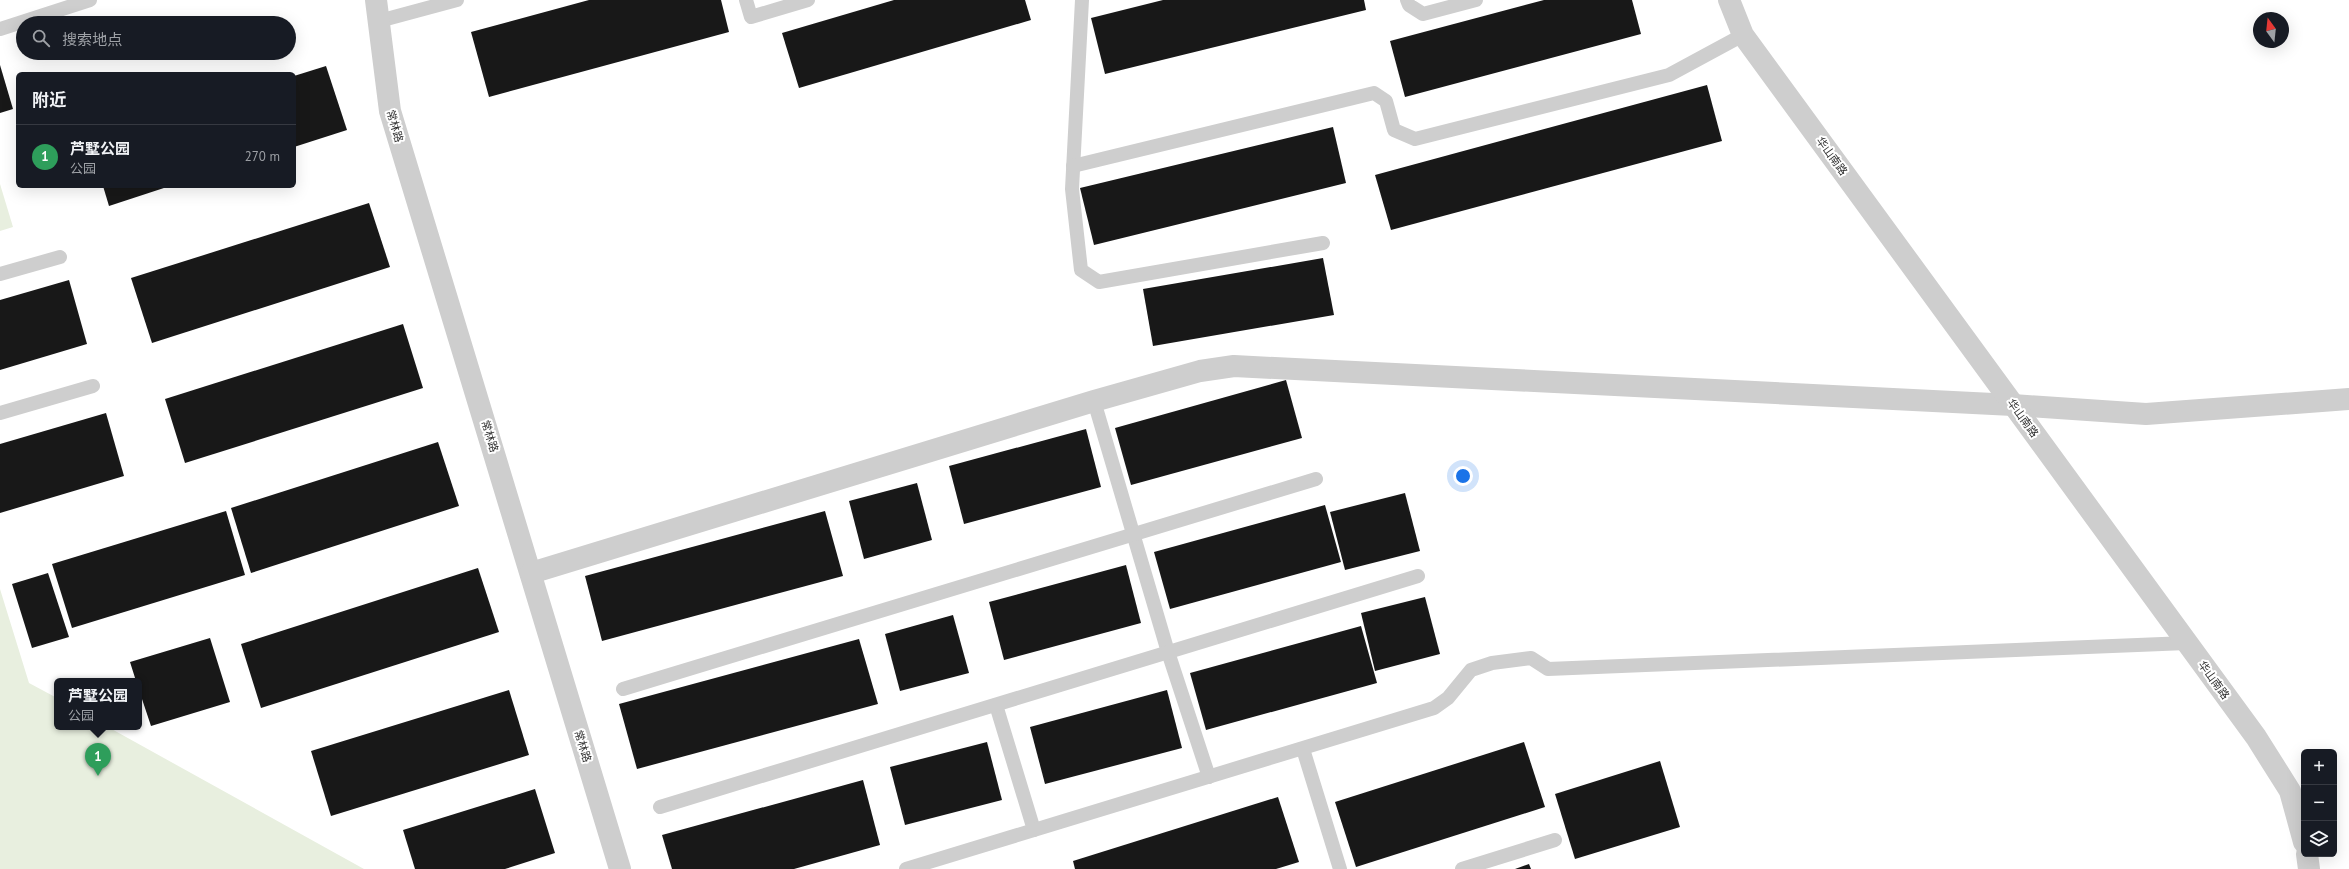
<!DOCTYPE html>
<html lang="zh">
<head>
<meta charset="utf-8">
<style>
  :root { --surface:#171b24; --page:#242831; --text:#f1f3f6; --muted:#9ea1a6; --line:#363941; --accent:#f42839 }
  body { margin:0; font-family:"PT Sans","Noto Sans SC",sans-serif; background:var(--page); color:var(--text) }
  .controls { position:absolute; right:12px; bottom:12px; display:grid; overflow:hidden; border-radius:6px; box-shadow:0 4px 16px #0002 }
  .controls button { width:36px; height:36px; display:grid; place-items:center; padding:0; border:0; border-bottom:1px solid var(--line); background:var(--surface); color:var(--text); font:20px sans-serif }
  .compass { position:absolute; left:2253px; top:12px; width:36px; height:36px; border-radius:50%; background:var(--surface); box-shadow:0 4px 16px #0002; rotate:345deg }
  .you { position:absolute; left:1463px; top:476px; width:14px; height:14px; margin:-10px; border:3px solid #fff; border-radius:50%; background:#1a73e8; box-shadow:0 0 0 6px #1a73e833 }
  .badge { display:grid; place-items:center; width:26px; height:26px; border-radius:50%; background:var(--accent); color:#fff; font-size:13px; font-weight:700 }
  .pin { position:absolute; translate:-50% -33px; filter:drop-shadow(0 1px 2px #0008) }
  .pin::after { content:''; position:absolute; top:21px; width:14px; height:12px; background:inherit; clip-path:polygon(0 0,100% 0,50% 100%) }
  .popup { position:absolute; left:54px; top:678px; width:88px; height:52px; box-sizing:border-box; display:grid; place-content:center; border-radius:6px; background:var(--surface); filter:drop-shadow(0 1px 3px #0005); font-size:13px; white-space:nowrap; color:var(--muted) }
  .popup b { font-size:15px; color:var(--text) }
  .popup::after { content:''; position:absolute; left:50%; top:100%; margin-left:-8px; border:8px solid transparent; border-top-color:var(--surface) }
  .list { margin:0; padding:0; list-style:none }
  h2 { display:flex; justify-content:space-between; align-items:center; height:52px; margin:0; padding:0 16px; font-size:17px }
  h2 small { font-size:13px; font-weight:400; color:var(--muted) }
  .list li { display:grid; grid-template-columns:26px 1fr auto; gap:12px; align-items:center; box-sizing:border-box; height:64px; padding:0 16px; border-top:1px solid var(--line) }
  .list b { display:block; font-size:15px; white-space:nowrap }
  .list p { margin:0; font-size:13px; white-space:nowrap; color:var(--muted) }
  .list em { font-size:13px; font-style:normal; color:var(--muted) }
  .icon { flex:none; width:22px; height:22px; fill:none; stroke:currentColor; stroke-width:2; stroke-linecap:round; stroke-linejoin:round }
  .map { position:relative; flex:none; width:2349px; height:869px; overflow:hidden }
  .search { position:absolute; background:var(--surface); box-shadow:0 4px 16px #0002; left:16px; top:16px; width:280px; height:44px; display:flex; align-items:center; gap:10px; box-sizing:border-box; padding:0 14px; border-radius:22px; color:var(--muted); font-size:15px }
  .panel { position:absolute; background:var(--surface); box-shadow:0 4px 16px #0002; left:16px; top:72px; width:280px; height:116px; border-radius:6px }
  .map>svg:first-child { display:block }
  .green { fill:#e8efdf }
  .building { fill:#181818 }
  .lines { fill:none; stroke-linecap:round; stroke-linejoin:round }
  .service { stroke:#cecece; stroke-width:14 }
  .minor { stroke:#cecece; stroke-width:22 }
  .tertiary { stroke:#cecece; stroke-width:22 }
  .labels { text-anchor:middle; stroke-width:4; stroke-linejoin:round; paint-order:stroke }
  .street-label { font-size:11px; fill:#313131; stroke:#fff }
</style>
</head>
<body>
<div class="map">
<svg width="2349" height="869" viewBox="0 0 2349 869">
  <rect width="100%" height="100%" fill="#fff"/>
  <!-- green -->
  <g class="green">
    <path d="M0,184L13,227L0,231Z"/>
    <path d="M0,589L29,683L57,698V727H108L364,869H0Z"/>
  </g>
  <!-- building -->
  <g class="building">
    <path d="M589,0H721L729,32L489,97L471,32Z"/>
    <path d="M894,0H1025L1031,20L799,88L782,33Z"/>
    <path d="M1163,0H1364L1366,10L1105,74L1091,18Z"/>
    <path d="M1544,0H1632L1641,34L1405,97L1390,41Z"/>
    <path d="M0,65L13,109L0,113Z"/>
    <path d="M326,66L347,130L294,147V76Z"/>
    <path d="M1707,85L1722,141L1391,230L1375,175Z"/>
    <path d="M1333,127L1346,183L1094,245L1080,188Z"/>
    <path d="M103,186H170L109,206Z"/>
    <path d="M369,203L390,267L152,343L131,278Z"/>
    <path d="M1323,258L1334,315L1153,346L1143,289Z"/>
    <path d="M69,280L87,344L0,370V300Z"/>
    <path d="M403,324L423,388L185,463L165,399Z"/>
    <path d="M1286,380L1302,438L1131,485L1115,428Z"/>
    <path d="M106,413L124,476L0,513V444Z"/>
    <path d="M1086,429L1101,487L964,524L949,466Z"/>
    <path d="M438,442L459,506L251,573L231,508Z"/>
    <path d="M917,483L932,540L864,559L849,501Z"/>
    <path d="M1405,493L1420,551L1345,570L1330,512Z"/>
    <path d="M1325,505L1341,562L1170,609L1154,552Z"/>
    <path d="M226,511L245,575L72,628L52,564Z"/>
    <path d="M825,511L843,576L602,641L585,576Z"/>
    <path d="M1126,565L1141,623L1004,660L989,602Z"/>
    <path d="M478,568L499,632L261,708L241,644Z"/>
    <path d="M48,573L69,637L32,648L12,584Z"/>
    <path d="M1425,597L1440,654L1375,671L1361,613Z"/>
    <path d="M953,615L969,673L900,691L885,634Z"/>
    <path d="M1361,626L1377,683L1206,730L1190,673Z"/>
    <path d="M210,638L230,702L151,726L139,690V681H136L130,662Z"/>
    <path d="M859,639L878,704L637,769L619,704Z"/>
    <path d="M509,690L529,755L331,816L311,751Z"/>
    <path d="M1167,690L1182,748L1045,784L1030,727Z"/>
    <path d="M987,742L1002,800L905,825L890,767Z"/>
    <path d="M1524,742L1545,807L1356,867L1335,802Z"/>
    <path d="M1660,761L1680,827L1575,859L1555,794Z"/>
    <path d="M863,780L880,845L794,869H672L662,835Z"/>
    <path d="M535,789L555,853L505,869H415L403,830Z"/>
    <path d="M1278,797L1299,862L1276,869H1075L1073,861Z"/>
    <path d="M1529,864L1531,869H1515Z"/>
  </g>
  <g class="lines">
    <!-- service -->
    <g class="service">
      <path d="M746,0L751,17L808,0"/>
      <path d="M1082,0L1072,189L1081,270L1099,282L1323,243"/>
      <path d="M1407,0L1409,5L1423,14L1476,0"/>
      <path d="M379,21L457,0"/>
      <path d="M0,29L90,0"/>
      <path d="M1073,166L1374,93L1386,101L1394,130L1415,139L1669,75L1743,35"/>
      <path d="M0,274L60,257"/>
      <path d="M1094,401L1168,652L1209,777"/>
      <path d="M0,413L93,386"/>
      <path d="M623,689L1316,479"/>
      <path d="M996,705L1034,830"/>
      <path d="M1303,749L1340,869"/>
      <path d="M660,807L1418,576"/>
      <path d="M906,869L1434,708L1448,698L1471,670L1492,663L1531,658L1548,669L2187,643"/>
      <path d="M1462,869L1555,840"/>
    </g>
    <!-- minor -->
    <g class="minor">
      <path d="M376,0L390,111L620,869"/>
      <path d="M531,573L1094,401L1200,371L1234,366L2013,405L2146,414L2349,399"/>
    </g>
    <!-- tertiary -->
    <g class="tertiary">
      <path d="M1729,0L1743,35L2256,737L2290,791L2304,842"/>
      <path d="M2307,854L2309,869"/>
    </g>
  </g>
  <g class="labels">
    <!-- street labels -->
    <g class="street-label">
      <text transform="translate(395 126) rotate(74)" y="4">常林路</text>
      <text transform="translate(1832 156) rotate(54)" y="4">华山南路</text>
      <text transform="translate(2023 418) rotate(54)" y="4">华山南路</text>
      <text transform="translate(490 436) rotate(73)" y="4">常林路</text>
      <text transform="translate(2214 680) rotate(54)" y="4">华山南路</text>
      <text transform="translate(583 746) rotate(73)" y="4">常林路</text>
    </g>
  </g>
</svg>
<div class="controls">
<button>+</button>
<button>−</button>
<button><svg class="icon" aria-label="layers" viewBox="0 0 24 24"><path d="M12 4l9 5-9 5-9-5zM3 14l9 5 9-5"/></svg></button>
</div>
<svg class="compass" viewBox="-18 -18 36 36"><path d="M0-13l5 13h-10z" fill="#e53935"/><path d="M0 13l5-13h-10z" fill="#9ea1a6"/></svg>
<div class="you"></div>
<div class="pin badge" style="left:98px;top:776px;background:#2e9e5b">1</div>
<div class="popup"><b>芦墅公园</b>公园</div>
<div class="search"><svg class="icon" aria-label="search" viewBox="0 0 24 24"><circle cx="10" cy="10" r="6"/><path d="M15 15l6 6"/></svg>搜索地点</div>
<section class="panel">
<h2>附近<small></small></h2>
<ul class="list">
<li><span class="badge" style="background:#2e9e5b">1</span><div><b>芦墅公园</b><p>公园</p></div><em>270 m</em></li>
</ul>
</section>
</div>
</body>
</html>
